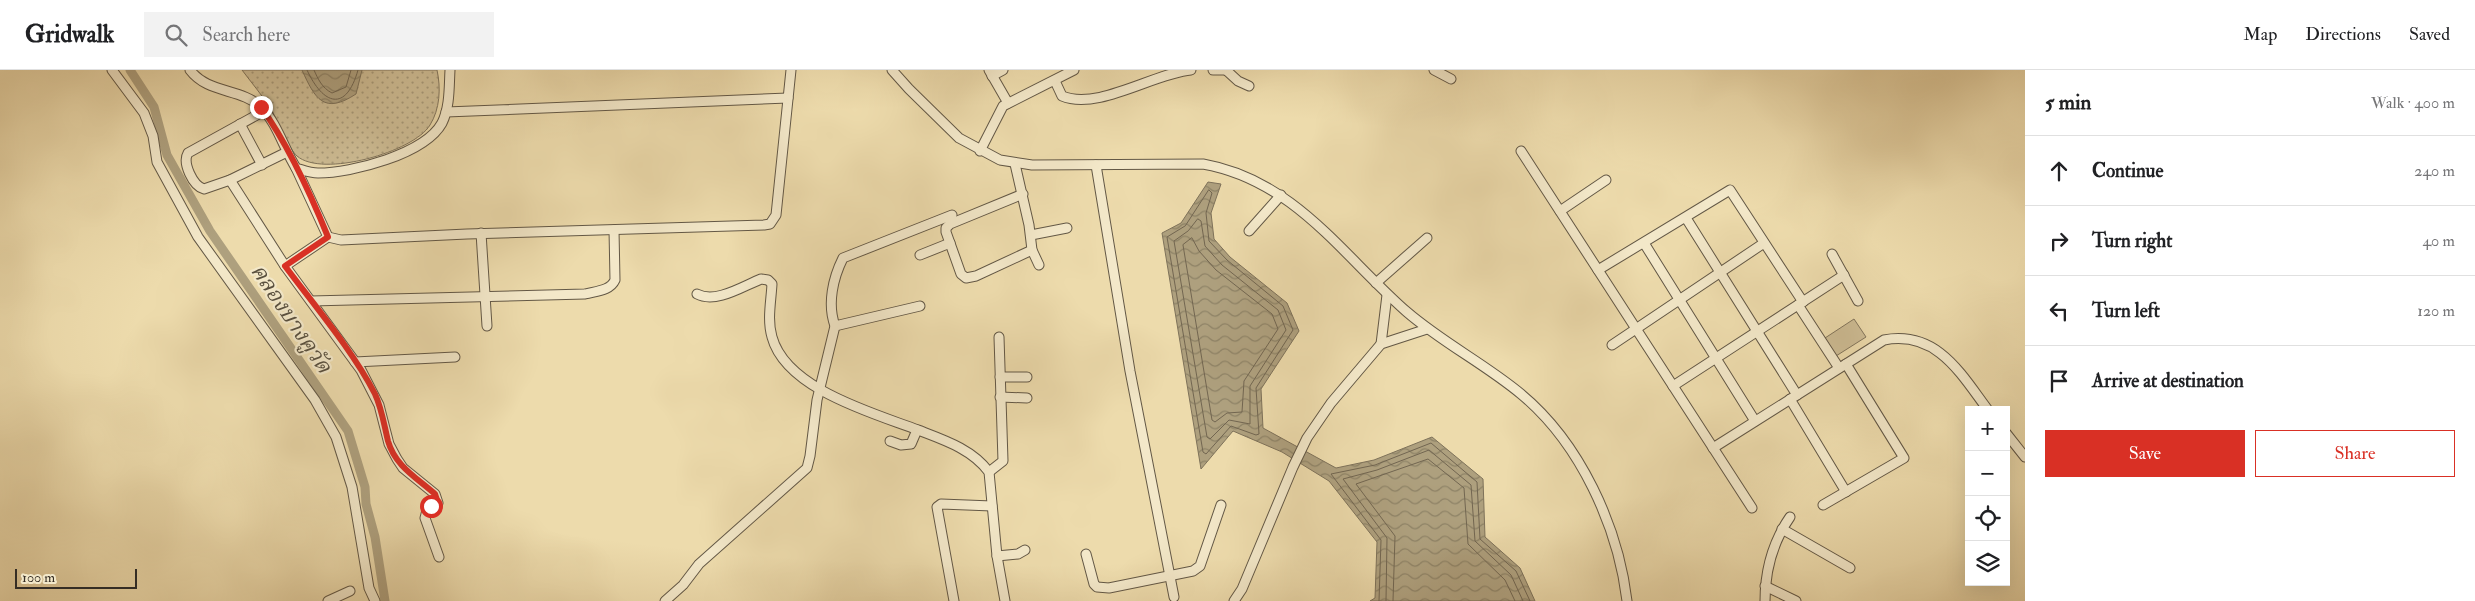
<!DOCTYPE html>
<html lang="en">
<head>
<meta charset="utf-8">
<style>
  :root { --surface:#fff; --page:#f2f2f2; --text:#202124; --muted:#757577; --line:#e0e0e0; --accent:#d93025 }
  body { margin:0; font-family:"IM FELL Double Pica","Noto Serif Thai",serif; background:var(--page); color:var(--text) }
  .controls { position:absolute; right:15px; bottom:15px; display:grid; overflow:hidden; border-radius:0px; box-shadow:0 5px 20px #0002 }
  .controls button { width:45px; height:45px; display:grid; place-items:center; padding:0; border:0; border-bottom:1px solid var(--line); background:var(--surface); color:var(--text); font:25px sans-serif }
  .scale { position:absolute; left:15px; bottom:12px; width:122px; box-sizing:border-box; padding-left:5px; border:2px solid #352d24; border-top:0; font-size:14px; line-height:18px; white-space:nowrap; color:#352d24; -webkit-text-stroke:4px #f3e8c9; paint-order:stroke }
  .stop { position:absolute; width:15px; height:15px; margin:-11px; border:4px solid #d93025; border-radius:50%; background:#fff }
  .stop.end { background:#d93025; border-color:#fff; box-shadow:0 1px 5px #0008 }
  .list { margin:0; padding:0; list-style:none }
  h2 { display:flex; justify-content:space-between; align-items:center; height:65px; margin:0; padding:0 20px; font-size:21px }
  h2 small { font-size:16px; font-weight:400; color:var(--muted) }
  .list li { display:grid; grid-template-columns:32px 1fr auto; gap:15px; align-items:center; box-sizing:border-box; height:70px; padding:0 20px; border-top:1px solid var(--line) }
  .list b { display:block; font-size:19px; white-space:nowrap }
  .list em { font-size:16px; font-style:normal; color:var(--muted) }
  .actions { display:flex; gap:10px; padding:15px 20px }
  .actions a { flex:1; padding:11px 0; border:1px solid var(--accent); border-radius:0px; text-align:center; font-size:18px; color:var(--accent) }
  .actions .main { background:var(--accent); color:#fff }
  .icon { flex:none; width:28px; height:28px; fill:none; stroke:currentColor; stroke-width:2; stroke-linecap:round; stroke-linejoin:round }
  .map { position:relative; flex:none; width:2025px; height:531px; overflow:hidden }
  header { display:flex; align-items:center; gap:30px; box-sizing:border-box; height:70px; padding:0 25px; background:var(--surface); border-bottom:1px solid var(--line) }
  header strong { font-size:24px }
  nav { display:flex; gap:28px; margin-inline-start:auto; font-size:18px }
  .search { width:350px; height:45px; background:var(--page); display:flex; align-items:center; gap:12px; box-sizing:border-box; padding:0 18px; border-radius:0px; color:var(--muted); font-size:19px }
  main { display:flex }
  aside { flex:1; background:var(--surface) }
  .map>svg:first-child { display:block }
  .grass { fill:url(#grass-dots); stroke:#82755c }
  .pitch { fill:#cebd95; stroke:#82755c }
  .water { fill:url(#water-waves); stroke:#7e725a }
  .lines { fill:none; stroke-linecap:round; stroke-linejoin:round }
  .shore { stroke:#726651; stroke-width:1 }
  .canal { stroke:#aea07e; stroke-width:9 }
  .minor-casing { stroke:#635846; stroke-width:11 }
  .minor { stroke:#f3e8c9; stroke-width:9 }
  .route { stroke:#d93025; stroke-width:6 }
  .labels { text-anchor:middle; stroke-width:4.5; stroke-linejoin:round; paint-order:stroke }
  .water-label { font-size:22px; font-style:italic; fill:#59503f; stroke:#f3e8c9 }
</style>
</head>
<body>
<header>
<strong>Gridwalk</strong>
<div class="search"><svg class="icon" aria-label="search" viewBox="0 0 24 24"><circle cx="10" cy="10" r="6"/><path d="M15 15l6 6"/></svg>Search here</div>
<nav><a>Map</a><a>Directions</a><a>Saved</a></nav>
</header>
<main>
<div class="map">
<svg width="2025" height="531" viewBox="0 0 2025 531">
  <defs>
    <pattern id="grass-dots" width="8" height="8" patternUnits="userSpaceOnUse" patternTransform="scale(1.25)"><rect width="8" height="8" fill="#cebd95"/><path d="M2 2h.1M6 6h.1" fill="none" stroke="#a89a79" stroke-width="1.8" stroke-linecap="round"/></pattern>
    <pattern id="water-waves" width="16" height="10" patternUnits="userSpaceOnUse" patternTransform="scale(1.25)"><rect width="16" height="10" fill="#aea07e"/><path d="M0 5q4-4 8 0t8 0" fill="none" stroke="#8e8367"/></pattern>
  </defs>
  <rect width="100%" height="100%" fill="#eddbac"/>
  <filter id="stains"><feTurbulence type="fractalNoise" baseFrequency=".004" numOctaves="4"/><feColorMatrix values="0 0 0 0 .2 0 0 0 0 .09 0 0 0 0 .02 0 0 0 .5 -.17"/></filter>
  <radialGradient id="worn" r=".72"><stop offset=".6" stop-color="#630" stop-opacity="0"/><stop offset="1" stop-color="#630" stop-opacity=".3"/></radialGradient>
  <!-- grass -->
  <path class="grass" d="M242,0H437C441,18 440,39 430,55C414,82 322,108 297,86C288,78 277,48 269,36C261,24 251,12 242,0Z"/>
  <!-- pitch -->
  <path class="pitch" d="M1854,249L1866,267L1836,286L1825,268Z"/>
  <!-- water -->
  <g class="water">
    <path d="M302,0H362L356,24C324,45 315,29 302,0Z"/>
    <path d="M1208,112L1221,114L1211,143L1214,169L1230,187L1287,233L1299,261L1261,319L1263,358L1336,398L1374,390L1432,367L1483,409L1485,467L1520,498L1535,531H1370L1375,528L1377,472L1329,411L1282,382L1233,361L1201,399L1162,163L1181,153Z"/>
  </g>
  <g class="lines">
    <!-- shore -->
    <g class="shore">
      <path d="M307,0C323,35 346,43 358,0"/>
      <path d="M314,0C318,9 322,18 332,23L346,17L351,0"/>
      <path d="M1209,120L1212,123L1206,143L1209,171L1227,190L1283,236L1293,260L1256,318L1259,364L1256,365L1231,356L1206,384L1203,382L1167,167L1185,156Z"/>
      <path d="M1198,149L1201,151L1205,176L1222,195L1278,240L1286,260L1250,316V354L1229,350L1210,369L1207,367L1174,171L1188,161Z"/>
      <path d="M1192,168L1199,181L1216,200L1272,244L1278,259L1244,311L1242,342L1227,343L1215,352L1212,350L1183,175Z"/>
      <path d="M1379,531L1381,470L1331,404L1375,395L1431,373L1477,412L1480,469L1516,501L1530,531"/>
      <path d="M1386,531L1387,468L1343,409L1377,400L1429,380L1471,415L1475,471L1511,505L1523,531"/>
      <path d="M1393,531L1395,466L1356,414L1428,389L1464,418L1468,474L1505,510L1515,531"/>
    </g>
    <!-- canal -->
    <path class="canal" d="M130,0L154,37L167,85L210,161L348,361L365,417L366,434L375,467L385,531"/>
    <defs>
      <g id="minor">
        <path d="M112,0L144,43L153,66L157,92L198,167L315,330L336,367L352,417L369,518L375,531"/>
        <path d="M190,0C208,24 241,18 261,37C277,53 284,79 296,98C303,100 310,103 318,103C352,103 425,84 442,53C450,37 449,17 450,0"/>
        <path d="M892,0L909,19L959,68L1000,90L1032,95L1203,94C1294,110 1342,185 1407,242C1443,273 1485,294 1521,324C1580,373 1618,456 1627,531"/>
        <path d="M989,0L1008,33"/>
        <path d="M1213,0H1227"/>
        <path d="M1226,0L1238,11L1249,16"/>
        <path d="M1434,0L1451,9"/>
        <path d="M992,6L1003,0"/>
        <path d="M1055,11L1062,26C1098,41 1154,3 1191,0"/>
        <path d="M264,41L188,83C182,93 193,116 204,119L230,110L287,82"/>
        <path d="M446,42L788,28"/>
        <path d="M240,54L262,95"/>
        <path d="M980,81L1003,36L1074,0"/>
        <path d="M1521,81L1752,438"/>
        <path d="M1015,94L1029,155L1032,180L1039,195"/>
        <path d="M1096,95L1130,301L1174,527"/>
        <path d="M296,98L328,167L341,170L467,164L764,155L770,154L776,145L791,0"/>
        <path d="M230,110L285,196L361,300L379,335L389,374L397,389L403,398L435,424L438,433L427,440L425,448L439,487"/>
        <path d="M1023,124L950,154L946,158V162L961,204L966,208L976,206L1032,180"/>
        <path d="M1560,141L1606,110"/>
        <path d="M1686,148L1797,325"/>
        <path d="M1249,161L1281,125"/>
        <path d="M481,163L487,256"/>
        <path d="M1031,165L1067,158"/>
        <path d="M1644,173L1755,351"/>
        <path d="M1832,184L1858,231"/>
        <path d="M920,185L950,173"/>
        <path d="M285,196L328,167"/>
        <path d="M1598,200L1730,120L1803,232"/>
        <path d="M1376,213L1427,168"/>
        <path d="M697,224C716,234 743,216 761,209L768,210L772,214C771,232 767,250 772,267C786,319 873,343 918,360C944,370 972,379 989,402L997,486L1005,531"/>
        <path d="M311,231L585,224C596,221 610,221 615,210L614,160"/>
        <path d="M1798,235L1839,298"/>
        <path d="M835,256L920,236"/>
        <path d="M1381,274L1387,225"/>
        <path d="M1612,275L1764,173"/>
        <path d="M355,292L455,287"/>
        <path d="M1000,307H1027"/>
        <path d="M1673,316L1844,205"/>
        <path d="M1000,327L1027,328"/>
        <path d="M1790,329L1846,422"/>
        <path d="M2006,363L2025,387"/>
        <path d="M890,371L901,375L911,374L917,360"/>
        <path d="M1713,378L1884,270C1937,260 1961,304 1988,340"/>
        <path d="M989,402L1003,391L999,267"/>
        <path d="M1823,435L1904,388L1846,294"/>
        <path d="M1782,459L1850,498"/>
        <path d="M1086,484L1094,514L1097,517L1109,518L1193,501L1200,496L1221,435"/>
        <path d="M997,486L1018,484L1025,480"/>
        <path d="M1765,516L1796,531"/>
        <path d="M328,531L350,521"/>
        <path d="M665,531L683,515L699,494L807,398L810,386L817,330L835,256C827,234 833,208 843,188L952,145"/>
        <path d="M954,531L937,437L941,434L992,436"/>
        <path d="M1234,531L1242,519L1293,397L1307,368L1331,333L1381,274L1427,259"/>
        <path d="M1765,531C1765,500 1772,473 1790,447"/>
      </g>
    </defs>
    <!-- minor casing -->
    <use href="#minor" class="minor-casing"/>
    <!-- minor -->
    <use href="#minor" class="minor"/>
  </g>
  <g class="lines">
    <!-- route -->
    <path class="route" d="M261,37C287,73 311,125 328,167L285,196C314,235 353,281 375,324C382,339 384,355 388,371C395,396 417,408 435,424L438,433L431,436"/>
  </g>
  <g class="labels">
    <!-- water labels -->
    <g class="water-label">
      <text transform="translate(292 248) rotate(56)" y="8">คลองบางคูวัด</text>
    </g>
  </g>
  <rect width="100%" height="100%" filter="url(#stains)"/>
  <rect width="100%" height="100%" fill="url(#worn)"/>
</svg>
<div class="controls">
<button>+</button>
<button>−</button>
<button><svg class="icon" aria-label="locate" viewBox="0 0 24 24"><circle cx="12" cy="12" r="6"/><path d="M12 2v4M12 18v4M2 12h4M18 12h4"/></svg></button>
<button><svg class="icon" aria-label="layers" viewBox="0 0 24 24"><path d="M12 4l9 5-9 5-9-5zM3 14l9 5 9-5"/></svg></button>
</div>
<div class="scale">100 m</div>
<div class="stop" style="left:431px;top:436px"></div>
<div class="stop end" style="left:261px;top:37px"></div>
</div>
<aside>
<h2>5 min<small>Walk · 400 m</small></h2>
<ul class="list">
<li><svg class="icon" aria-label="ahead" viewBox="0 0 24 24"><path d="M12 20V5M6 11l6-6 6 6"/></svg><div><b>Continue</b></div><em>240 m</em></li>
<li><svg class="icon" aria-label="right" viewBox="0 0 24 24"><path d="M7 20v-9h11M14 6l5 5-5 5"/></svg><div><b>Turn right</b></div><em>40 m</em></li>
<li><svg class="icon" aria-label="left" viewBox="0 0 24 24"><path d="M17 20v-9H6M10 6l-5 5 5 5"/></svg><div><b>Turn left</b></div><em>120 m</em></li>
<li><svg class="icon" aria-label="arrive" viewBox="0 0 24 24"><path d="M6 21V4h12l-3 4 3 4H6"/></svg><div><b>Arrive at destination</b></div></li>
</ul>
<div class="actions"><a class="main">Save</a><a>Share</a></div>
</aside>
</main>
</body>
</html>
